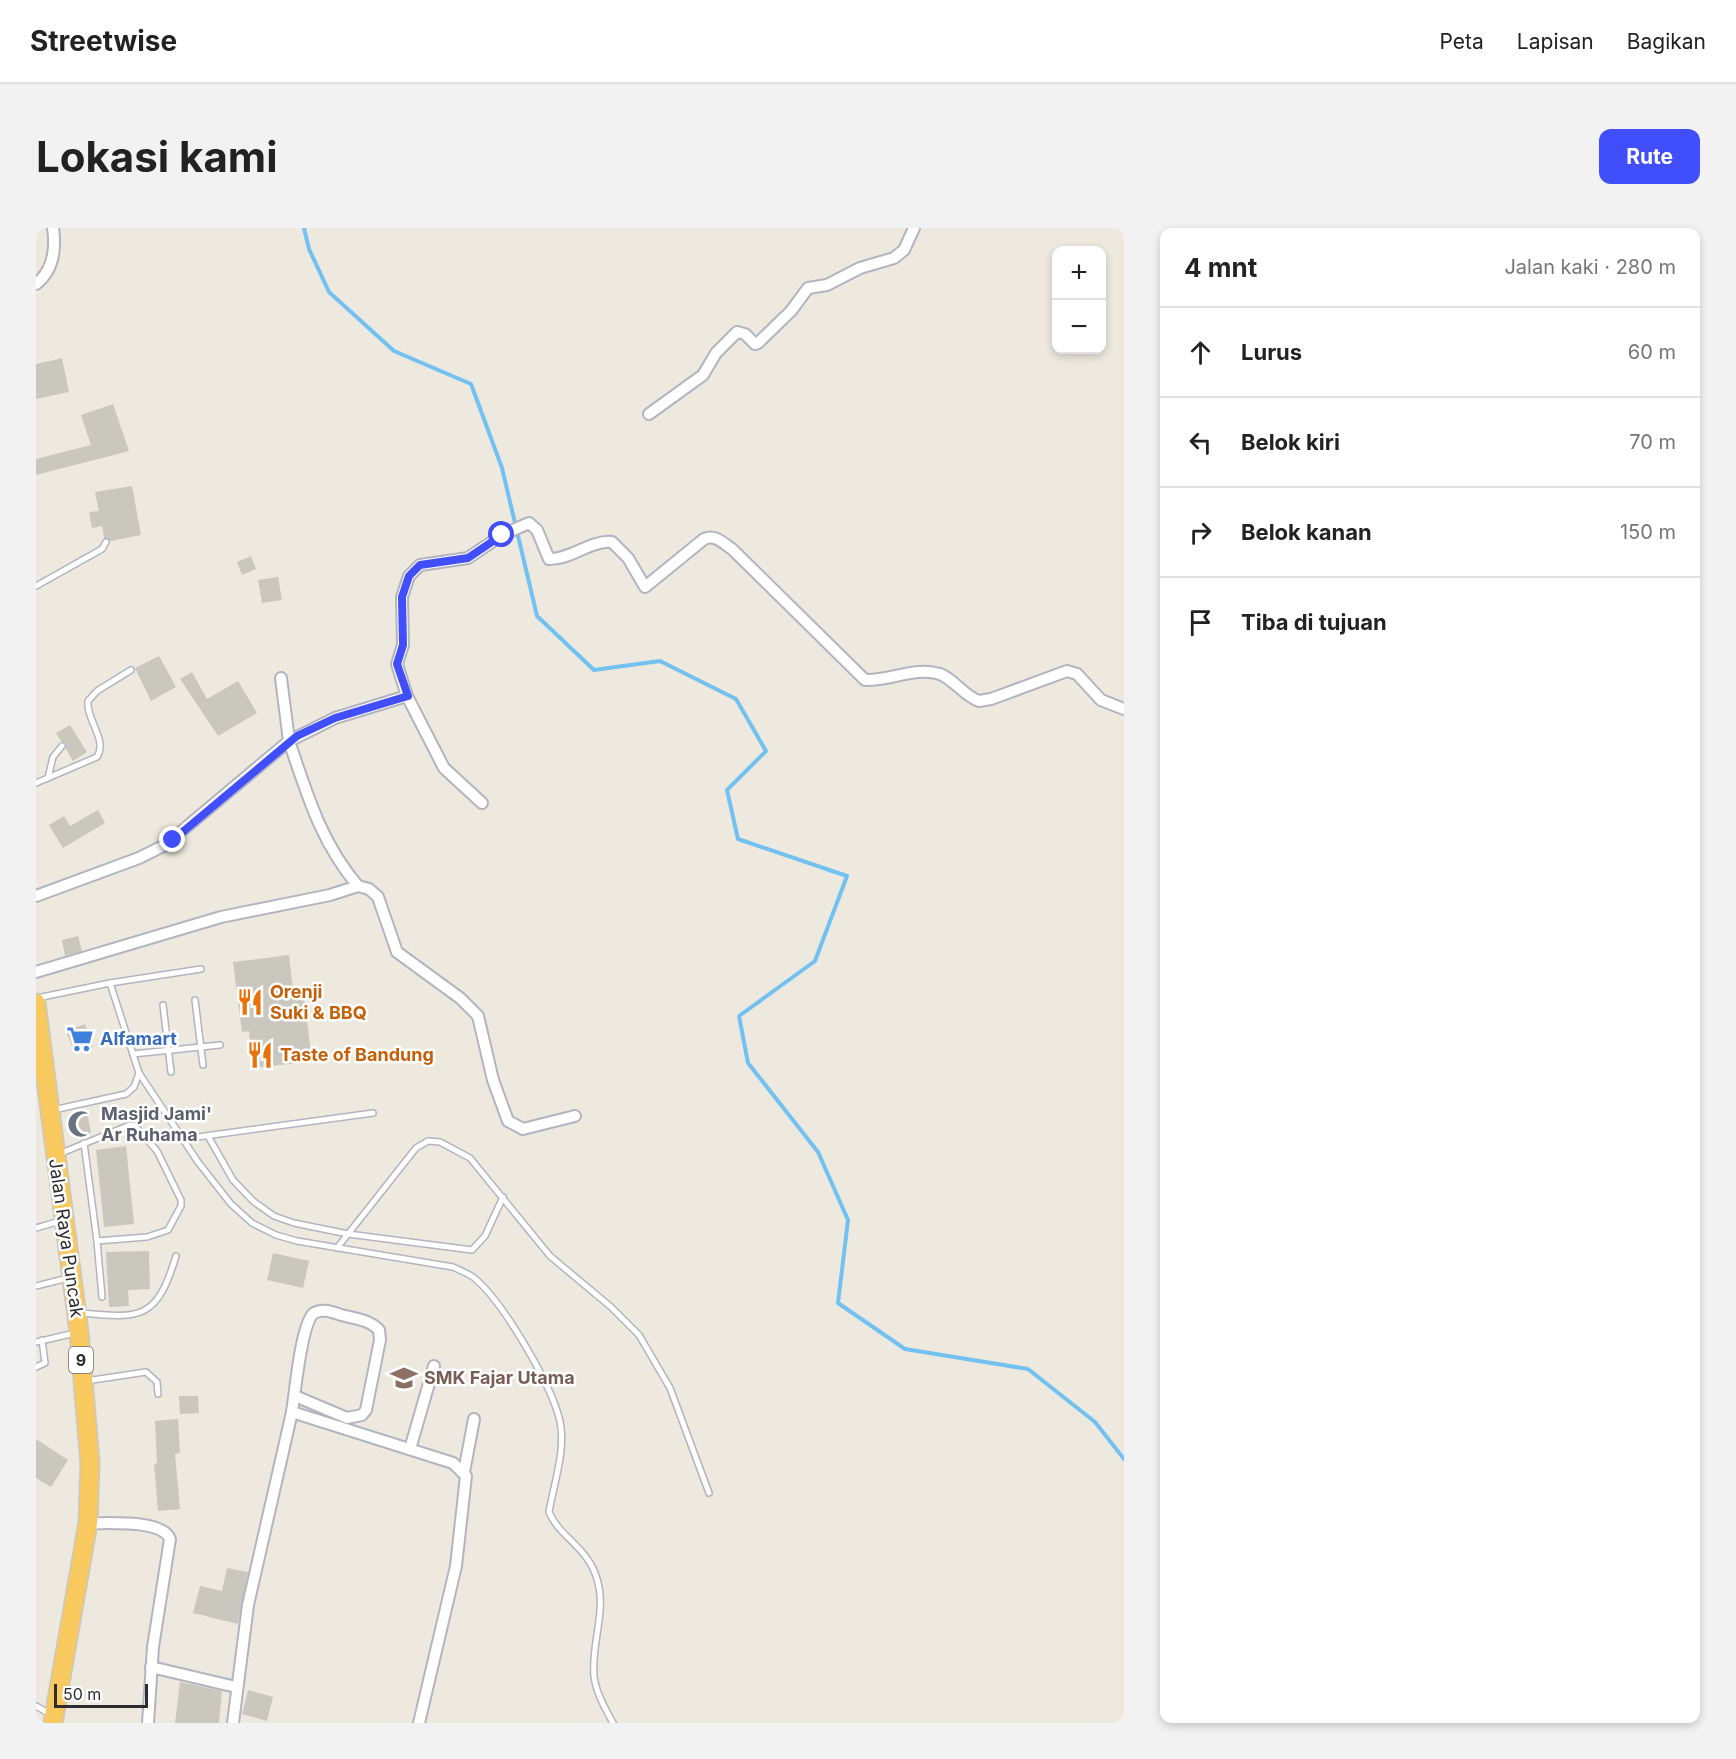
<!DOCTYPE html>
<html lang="id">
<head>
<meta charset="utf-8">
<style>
  :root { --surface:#fff; --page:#f2f2f2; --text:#222; --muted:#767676; --line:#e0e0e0; --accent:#404ffb }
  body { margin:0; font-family:Inter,sans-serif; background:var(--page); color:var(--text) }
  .controls { position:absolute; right:18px; top:18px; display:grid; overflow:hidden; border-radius:12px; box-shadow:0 3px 9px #0003 }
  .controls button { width:54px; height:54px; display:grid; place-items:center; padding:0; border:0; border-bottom:2px solid var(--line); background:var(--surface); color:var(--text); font:30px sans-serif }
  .scale { position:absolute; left:18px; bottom:15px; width:94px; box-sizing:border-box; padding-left:6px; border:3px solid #2d2d2d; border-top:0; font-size:16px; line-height:21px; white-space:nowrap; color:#2d2d2d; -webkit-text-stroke:4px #fff; paint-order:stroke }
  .stop { position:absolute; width:18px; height:18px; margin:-14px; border:4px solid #404ffb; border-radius:50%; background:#fff }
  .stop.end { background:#404ffb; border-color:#fff; box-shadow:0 2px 6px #0008 }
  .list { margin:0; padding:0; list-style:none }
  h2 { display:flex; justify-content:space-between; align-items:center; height:78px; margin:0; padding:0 24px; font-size:26px }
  h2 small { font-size:20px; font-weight:400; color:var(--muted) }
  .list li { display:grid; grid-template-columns:39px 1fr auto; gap:18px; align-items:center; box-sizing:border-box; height:90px; padding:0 24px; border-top:2px solid var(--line) }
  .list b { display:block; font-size:22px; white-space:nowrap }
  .list em { font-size:20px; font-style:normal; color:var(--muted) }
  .icon { flex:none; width:33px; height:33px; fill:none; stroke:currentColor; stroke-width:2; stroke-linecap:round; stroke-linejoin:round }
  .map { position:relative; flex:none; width:1088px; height:1495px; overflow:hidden; border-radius:12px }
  header { display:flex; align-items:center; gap:36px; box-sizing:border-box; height:84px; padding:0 30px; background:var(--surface); border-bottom:2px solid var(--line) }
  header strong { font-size:28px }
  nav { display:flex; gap:33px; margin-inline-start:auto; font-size:21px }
  .intro { display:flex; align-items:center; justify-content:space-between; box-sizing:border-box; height:144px; padding:0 36px }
  h1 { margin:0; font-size:42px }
  .button { padding:15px 27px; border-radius:12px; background:var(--accent); color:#fff; font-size:21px; font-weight:700 }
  main { display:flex; gap:36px; padding:0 36px }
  aside { flex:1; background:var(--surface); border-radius:12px; box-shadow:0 3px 9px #0003 }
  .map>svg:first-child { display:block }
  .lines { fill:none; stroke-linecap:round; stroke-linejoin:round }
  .stream { stroke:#73c1f0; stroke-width:4 }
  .building { fill:#cac7be }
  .service-casing { stroke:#b3b4c0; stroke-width:8 }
  .minor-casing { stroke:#b3b4c0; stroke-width:14 }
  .trunk-casing { stroke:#c8c8c8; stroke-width:21 }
  .service { stroke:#fff; stroke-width:5 }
  .minor { stroke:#fff; stroke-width:10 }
  .trunk { stroke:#f8c95e; stroke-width:18 }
  .route { stroke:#404ffb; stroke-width:8 }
  .labels { text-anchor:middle; stroke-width:5; stroke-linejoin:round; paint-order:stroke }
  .shield { fill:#fff; stroke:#6c6c6c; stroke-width:1.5 }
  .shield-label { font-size:16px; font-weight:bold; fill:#2d2d2d }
  .food-label { font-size:18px; font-weight:bold; fill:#c56008; stroke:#fff; text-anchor:start }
  .shop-label { font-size:18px; font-weight:bold; fill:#366cbe; stroke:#fff; text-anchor:start }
  .worship-label { font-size:18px; font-weight:bold; fill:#5b616d; stroke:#fff; text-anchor:start }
  .street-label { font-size:18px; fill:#2d2d2d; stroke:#fff }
  .education-label { font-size:18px; font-weight:bold; fill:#785e54; stroke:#fff; text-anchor:start }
</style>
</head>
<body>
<header>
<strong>Streetwise</strong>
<nav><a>Peta</a><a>Lapisan</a><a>Bagikan</a></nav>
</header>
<div class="intro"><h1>Lokasi kami</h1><a class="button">Rute</a></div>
<main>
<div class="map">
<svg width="1088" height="1495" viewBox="0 0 1088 1495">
  <rect width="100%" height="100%" fill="#eee9df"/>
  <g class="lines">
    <!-- stream -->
    <path class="stream" d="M268,0L273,21L293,64L358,123L435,156L466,240L501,388L558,442L624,433L700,471L730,523L691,562L702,611L811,648L779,733L703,788L712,835L782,924L812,992L802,1075L869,1121L992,1141L1059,1194L1088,1231"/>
  </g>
  <!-- building -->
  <g class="building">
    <path d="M26,130L33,164L0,171V136Z"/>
    <path d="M77,176L93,223L0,247V231L55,217L45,187Z"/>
    <path d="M96,258L105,307L75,313L68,310L66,298L56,300L53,284L63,283L59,264Z"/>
    <path d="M215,328L220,341L206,347L201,334Z"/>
    <path d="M242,349L246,372L226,375L222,352Z"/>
    <path d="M123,428L140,459L115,473L99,440Z"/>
    <path d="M156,444L171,471L202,453L221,485L182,508L144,451Z"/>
    <path d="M34,497L51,524L37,533L30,521V516L25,513L20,505Z"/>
    <path d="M62,582L69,595L27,620L13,597L28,588L34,598Z"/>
    <path d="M42,708L46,723L29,728L26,712Z"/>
    <path d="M253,727L257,762L267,760L276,833L217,840L213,803L206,804L197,734Z"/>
    <path d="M49,796L57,819L39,826L30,803Z"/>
    <path d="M51,884L55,905L38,908L34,887Z"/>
    <path d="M90,918L98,996L68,999L60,922Z"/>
    <path d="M113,1023L114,1061L92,1062L93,1078L73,1079L70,1024Z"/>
    <path d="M237,1025L273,1033L267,1060L231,1052Z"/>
    <path d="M143,1168H162L163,1185L144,1186Z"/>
    <path d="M142,1191L144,1225L139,1226L144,1281L122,1283L118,1236L121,1235L119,1193Z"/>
    <path d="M0,1211L32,1232L15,1259L0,1250Z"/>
    <path d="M191,1340L212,1344L202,1396L157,1385L164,1358L186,1363Z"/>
    <path d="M144,1454L186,1463L183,1495H139Z"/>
    <path d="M212,1462L237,1469L231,1493L206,1486Z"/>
  </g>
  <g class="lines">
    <defs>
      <g id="service">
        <path d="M0,358L66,321L70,314"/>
        <path d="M12,550L17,529L26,518"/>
        <path d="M0,555L61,529C72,512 50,492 52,473L61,463L95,442"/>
        <path d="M74,755L165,741"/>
        <path d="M1,770L74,755L103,845L162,934L195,976L216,995L240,1007L261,1013L417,1039C423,1042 431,1045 437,1049C467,1073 515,1156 524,1193C530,1222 518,1255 513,1284C523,1309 552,1319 561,1351C571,1383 555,1415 558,1448C560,1465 569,1480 577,1495"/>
        <path d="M159,772L167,837"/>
        <path d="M127,777L135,844"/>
        <path d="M97,826L184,817"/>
        <path d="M17,882L90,866L98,859L103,845"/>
        <path d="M172,908L197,952L217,973L238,988L258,995L312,1006L436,1022L449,1008L467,969"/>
        <path d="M147,911L337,885"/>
        <path d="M23,926L94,897L99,898L121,923L145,972V978L132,1002L111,1009L61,1013L48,915"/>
        <path d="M0,1000L24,993"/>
        <path d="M61,1013L66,1069"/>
        <path d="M301,1020L380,920L392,913L404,914L434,930L514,1028L575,1079L603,1107L634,1160L673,1265"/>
        <path d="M0,1058L32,1050"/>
        <path d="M45,1085C106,1091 121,1091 140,1028"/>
        <path d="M0,1114L39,1105"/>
        <path d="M0,1139L9,1135L6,1112"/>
        <path d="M50,1153L110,1144L121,1154L122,1166"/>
        <path d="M0,1478L14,1486"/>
      </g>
      <g id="minor">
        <path d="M0,56C18,42 20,21 17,0"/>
        <path d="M613,186L667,147L680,125L701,104L709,106L719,116L722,115L755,83L772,60L791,57L824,40L858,30L868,22L878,0"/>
        <path d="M446,575L408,540L371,468L361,436L367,417L366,369L373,348L384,337L432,330L466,307L493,295L501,302L513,331C534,332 555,312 576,314L592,330L609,359L668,311C679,306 687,315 696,321L829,452C854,453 880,438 904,446C919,452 928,468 943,473L955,471L1031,443L1041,446L1065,472L1088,481"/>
        <path d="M322,658C285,615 271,566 253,513L299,490L371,468"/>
        <path d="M0,668L103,630L129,617L253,513L245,450"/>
        <path d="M0,744L185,689L294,667L322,658L333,661L342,669L361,724L424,770L442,788L457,852L472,893L487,901L539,888"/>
        <path d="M256,1184C259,1166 265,1095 278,1085C287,1080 296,1084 305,1087C318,1090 334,1092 343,1102L344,1112L330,1182L326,1187L311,1190L259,1168"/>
        <path d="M374,1221L398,1138"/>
        <path d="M428,1244L438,1191"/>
        <path d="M52,1295C72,1296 126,1291 134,1311L117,1419L112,1495"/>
        <path d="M115,1439L200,1459"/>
        <path d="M197,1495L212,1377L256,1184L417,1235L430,1248L420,1338L383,1495"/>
      </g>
      <path id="trunk" d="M0,775L43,1104L54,1235L52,1295L17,1495"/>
    </defs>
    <!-- service casing -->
    <use href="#service" class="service-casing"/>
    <!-- minor casing -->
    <use href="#minor" class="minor-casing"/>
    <!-- trunk casing -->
    <use href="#trunk" class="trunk-casing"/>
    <!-- service -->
    <use href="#service" class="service"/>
    <!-- minor -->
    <use href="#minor" class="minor"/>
    <!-- trunk -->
    <use href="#trunk" class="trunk"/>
  </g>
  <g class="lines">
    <!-- route -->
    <path class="route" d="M137,612L261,508L299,490L372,468L361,436L367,417L366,369L373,348L384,337L432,330L466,307"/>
  </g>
  <!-- icons -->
  <defs>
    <symbol id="restaurant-bare" viewBox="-9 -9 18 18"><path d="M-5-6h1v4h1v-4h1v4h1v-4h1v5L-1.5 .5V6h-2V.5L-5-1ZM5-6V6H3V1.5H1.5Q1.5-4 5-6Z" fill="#e8710a" stroke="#fff" stroke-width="2.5" paint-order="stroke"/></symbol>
    <symbol id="supermarket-bare" viewBox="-9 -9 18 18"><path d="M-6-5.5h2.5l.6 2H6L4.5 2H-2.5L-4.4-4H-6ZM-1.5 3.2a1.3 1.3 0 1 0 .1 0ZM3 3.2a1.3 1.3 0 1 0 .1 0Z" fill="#3f7fe0" stroke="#fff" stroke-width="2.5" paint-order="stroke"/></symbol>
    <symbol id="mosque-bare" viewBox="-9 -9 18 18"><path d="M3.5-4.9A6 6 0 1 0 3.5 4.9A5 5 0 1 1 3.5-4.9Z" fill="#6b7280" stroke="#fff" stroke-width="2.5" paint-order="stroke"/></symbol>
    <symbol id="school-bare" viewBox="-9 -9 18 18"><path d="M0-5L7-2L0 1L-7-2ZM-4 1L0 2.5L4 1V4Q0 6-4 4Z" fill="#8d6e63" stroke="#fff" stroke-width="2.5" paint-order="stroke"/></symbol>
  </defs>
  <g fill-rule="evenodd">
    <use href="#restaurant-bare" x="195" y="755" width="38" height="38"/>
    <use href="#supermarket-bare" x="25" y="792" width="38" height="38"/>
    <use href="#restaurant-bare" x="205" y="808" width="38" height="38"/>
    <use href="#mosque-bare" x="26" y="877" width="38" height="38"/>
    <use href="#school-bare" x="349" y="1131" width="38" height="38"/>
  </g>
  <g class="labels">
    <!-- shield labels -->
    <rect class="shield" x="33" y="1119" width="24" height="26" rx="4.5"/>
    <g class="shield-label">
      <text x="45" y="1138">9</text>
    </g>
    <!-- food labels -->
    <g class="food-label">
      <text x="234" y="770">Orenji<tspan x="234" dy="21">Suki &amp; BBQ</tspan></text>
      <text x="244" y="833">Taste of Bandung</text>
    </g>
    <!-- shop labels -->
    <g class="shop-label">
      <text x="64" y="817">Alfamart</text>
    </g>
    <!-- worship labels -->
    <g class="worship-label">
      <text x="65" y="892">Masjid Jami'<tspan x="65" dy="21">Ar Ruhama</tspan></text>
    </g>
    <!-- street labels -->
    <g class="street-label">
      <text transform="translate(30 1010) rotate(82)" y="6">Jalan Raya Puncak</text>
    </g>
    <!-- education labels -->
    <g class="education-label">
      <text x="388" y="1156">SMK Fajar Utama</text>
    </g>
  </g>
</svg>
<div class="controls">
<button>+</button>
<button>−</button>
</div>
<div class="scale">50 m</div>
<div class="stop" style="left:466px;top:307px"></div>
<div class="stop end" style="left:137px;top:612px"></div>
</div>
<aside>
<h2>4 mnt<small>Jalan kaki · 280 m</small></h2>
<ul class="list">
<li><svg class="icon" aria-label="ahead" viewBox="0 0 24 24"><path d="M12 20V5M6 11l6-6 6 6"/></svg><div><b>Lurus</b></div><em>60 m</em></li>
<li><svg class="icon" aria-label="left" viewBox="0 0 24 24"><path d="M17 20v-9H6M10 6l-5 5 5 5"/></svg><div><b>Belok kiri</b></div><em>70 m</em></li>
<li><svg class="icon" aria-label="right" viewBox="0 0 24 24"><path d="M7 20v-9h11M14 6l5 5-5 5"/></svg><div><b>Belok kanan</b></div><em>150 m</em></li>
<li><svg class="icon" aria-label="arrive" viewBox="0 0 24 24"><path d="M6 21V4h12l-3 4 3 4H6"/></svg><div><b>Tiba di tujuan</b></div></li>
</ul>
</aside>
</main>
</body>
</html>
